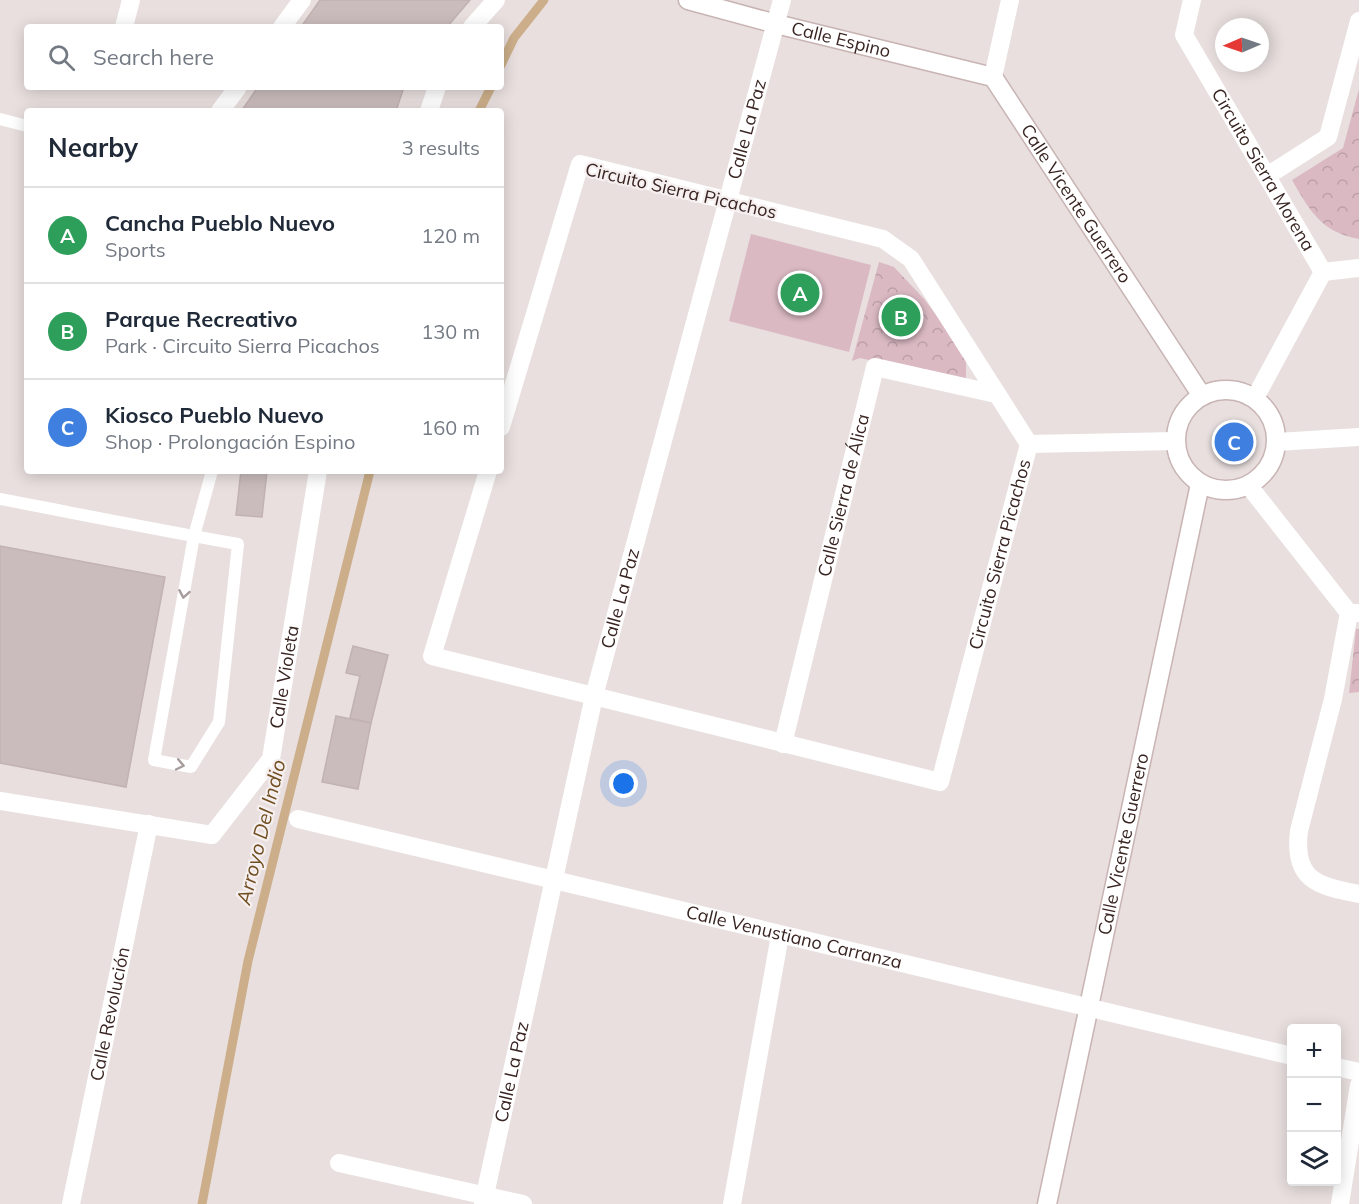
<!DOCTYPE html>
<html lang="en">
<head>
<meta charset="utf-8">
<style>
  :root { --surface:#fff; --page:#f6f6f7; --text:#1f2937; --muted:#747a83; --line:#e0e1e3; --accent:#5d8de9 }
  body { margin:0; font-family:Mulish,sans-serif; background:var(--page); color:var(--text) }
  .controls { position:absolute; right:18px; bottom:18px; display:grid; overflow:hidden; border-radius:6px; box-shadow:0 3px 15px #0003 }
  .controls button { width:54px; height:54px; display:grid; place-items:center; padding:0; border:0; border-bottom:2px solid var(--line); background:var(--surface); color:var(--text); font:30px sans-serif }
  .compass { position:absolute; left:1215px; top:18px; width:54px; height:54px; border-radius:50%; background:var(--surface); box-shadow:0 3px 15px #0003; rotate:268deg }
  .you { position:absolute; left:624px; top:784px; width:21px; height:21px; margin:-15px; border:4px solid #fff; border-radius:50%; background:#1a73e8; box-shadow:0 0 0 9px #1a73e833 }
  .badge { display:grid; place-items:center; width:39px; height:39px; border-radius:50%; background:var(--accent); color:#fff; font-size:20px; font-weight:700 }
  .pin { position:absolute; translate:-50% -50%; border:3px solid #fff; box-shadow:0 2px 6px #0006 }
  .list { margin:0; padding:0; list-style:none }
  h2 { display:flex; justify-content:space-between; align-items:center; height:78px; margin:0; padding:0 24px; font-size:26px }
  h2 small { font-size:20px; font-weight:400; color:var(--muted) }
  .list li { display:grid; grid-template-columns:39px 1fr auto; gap:18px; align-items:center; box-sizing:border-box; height:96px; padding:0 24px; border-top:2px solid var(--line) }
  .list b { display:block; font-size:22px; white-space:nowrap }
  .list p { margin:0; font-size:20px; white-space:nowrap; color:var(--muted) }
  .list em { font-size:20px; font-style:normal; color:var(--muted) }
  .icon { flex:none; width:33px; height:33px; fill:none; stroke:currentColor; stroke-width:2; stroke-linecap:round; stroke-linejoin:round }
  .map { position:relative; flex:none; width:1359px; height:1204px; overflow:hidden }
  .search { position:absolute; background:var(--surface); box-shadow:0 3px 15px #0003; left:24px; top:24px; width:480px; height:66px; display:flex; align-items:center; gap:15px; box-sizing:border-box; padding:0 21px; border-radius:6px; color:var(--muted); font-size:22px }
  .panel { position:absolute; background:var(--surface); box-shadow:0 3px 15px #0003; left:24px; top:108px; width:480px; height:366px; border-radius:6px }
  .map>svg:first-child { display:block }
  .forest { fill:url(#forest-crowns) }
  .pitch { fill:#dab9c3 }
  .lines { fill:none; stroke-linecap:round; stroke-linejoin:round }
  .stream { stroke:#ccaf8a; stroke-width:9 }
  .building { fill:#cabcbc; stroke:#c2b2b2; stroke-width:1.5 }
  .secondary-casing { stroke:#c8b4b3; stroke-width:21 }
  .lane { stroke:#fff; stroke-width:12 }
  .street { stroke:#fff; stroke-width:18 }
  .secondary { stroke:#fff; stroke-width:18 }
  .oneway { stroke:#a59c9b }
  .labels { text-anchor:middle; stroke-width:4.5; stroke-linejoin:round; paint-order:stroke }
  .street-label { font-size:18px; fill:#382421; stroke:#f6eff0 }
  .water-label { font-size:20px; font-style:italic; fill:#704e1f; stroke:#f6eff0 }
</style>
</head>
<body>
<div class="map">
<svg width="1359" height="1204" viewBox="0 0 1359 1204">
  <defs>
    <pattern id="forest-crowns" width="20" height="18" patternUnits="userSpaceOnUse" patternTransform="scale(1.5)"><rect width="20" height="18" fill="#dab9c3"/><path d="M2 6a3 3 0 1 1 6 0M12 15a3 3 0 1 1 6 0" fill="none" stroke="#bc9fa7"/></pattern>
  </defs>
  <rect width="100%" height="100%" fill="#e9dfdf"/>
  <!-- forest -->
  <g class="forest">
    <path d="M1359,89V239C1321,232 1310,211 1292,180L1343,148Z"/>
    <path d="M879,262L894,267L925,300L951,335L966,360V380L921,372L860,358L852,361Z"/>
    <path d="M1356,629H1359V692L1349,693Z"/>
  </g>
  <!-- pitch -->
  <path class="pitch" d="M751,234L871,265L849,352L729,321Z"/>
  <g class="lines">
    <!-- stream -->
    <g class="stream">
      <path d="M501,65L514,38L544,0"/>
      <path d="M479,111L491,87"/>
      <path d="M202,1204L248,961L370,471"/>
    </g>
  </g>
  <!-- building -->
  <g class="building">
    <path d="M320,0H470L447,27H301Z"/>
    <path d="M258,87H404L396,111L242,110Z"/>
    <path d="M241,471H267L262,517L236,515Z"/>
    <path d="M0,546L165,577L126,787L0,763Z"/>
    <path d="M353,646L388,655L371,723L350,718L360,676L346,673Z"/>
    <path d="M336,716L371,723L358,789L322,782Z"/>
  </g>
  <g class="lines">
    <defs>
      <g id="secondary">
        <path id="s8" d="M688,0L776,24L993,77L1202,396"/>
        <circle cx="1226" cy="440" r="50"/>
        <path id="s9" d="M1047,1204L1200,484"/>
      </g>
    </defs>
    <!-- secondary casing -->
    <use href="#secondary" class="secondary-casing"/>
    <!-- lane -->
    <g class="lane">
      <path d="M0,119L27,126"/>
      <path d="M0,499C79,514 158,530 238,544L219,722L191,767L154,760L194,536L212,471"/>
    </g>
    <!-- street -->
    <g class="street">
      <path id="s1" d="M1192,0L1184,35L1323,272L1359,268"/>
      <path d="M124,27L131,0"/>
      <path d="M282,27L302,0"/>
      <path d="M472,27L496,0"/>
      <path d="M993,77L1010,0"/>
      <path d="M220,111L238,87"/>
      <path d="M429,111L437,87"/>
      <path d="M1267,176L1328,137L1359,21"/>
      <path d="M1255,398L1323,272"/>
      <path d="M1277,442L1359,437"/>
      <path d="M1029,444L1176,441"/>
      <path id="s2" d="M488,471L432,656L940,782L1029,444L911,259L883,239L580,164L501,427"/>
      <path d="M1249,486L1349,613"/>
      <path d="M1359,613H1349L1333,699L1299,831C1293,880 1317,886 1359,894"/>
      <path id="s3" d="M783,744L875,367L996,394"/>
      <path id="s4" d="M0,801L212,835L271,759L318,471"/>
      <path id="s5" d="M298,819L1292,1056"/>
      <path d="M1336,1067L1359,1072"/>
      <path d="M339,1163L523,1204"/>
      <path id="s6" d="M71,1204L149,824"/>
      <path id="s7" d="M483,1204L594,696L782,0"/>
      <path d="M732,1204L780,935"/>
      <path d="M1340,1204L1359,1085"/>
    </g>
    <!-- secondary -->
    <use href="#secondary" class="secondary"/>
  </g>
  <!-- one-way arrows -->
  <defs><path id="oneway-chevron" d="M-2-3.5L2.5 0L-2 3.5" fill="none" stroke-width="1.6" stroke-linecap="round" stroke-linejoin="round" transform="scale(1.5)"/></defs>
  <g class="oneway">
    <use href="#oneway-chevron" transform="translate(184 594) rotate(100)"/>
    <use href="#oneway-chevron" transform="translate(180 765) rotate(12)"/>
  </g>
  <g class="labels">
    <!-- street labels -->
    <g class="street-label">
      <text dy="6" stroke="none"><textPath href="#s8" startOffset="158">Calle Espino</textPath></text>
      <text dy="6" stroke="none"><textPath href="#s7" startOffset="1107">Calle La Paz</textPath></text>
      <text dy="6" stroke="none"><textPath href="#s1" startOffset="192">Circuito Sierra Morena</textPath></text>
      <text transform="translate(681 191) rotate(13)" y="6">Circuito Sierra Picachos</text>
      <text dy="6" stroke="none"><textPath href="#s8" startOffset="466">Calle Vicente Guerrero</textPath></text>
      <text dy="6" stroke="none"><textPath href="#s3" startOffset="256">Calle Sierra de Álica</textPath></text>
      <text dy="6" stroke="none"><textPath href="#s2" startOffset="952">Circuito Sierra Picachos</textPath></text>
      <text dy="6" stroke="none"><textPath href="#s7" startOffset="621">Calle La Paz</textPath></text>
      <text dy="6" stroke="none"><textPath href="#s4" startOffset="394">Calle Violeta</textPath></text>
      <text dy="6" stroke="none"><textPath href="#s9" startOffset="368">Calle Vicente Guerrero</textPath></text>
      <text dy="6" stroke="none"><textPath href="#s5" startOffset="510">Calle Venustiano Carranza</textPath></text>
      <text dy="6" stroke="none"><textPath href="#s6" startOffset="194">Calle Revolución</textPath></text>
      <text dy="6" stroke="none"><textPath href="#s7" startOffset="135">Calle La Paz</textPath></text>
    </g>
    <!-- water labels -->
    <g class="water-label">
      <text transform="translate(261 832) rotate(-76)" y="7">Arroyo Del Indio</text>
    </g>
  </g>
</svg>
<div class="controls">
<button>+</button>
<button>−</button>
<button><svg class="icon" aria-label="layers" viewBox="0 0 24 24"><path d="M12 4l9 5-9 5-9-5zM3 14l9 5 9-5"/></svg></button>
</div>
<svg class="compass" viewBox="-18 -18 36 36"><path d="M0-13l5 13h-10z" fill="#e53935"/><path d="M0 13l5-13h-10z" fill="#747a83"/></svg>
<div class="you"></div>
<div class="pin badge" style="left:800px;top:293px;background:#2e9e5b">A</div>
<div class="pin badge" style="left:901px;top:317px;background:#2e9e5b">B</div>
<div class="pin badge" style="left:1234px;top:442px;background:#3f7fe0">C</div>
<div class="search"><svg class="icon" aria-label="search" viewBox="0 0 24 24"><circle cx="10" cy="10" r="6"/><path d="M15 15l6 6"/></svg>Search here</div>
<section class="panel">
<h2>Nearby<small>3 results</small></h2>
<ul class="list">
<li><span class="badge" style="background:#2e9e5b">A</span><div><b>Cancha Pueblo Nuevo</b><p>Sports</p></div><em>120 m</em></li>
<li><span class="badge" style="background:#2e9e5b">B</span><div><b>Parque Recreativo</b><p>Park · Circuito Sierra Picachos</p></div><em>130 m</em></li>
<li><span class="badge" style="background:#3f7fe0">C</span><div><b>Kiosco Pueblo Nuevo</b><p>Shop · Prolongación Espino</p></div><em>160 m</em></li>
</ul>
</section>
</div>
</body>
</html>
